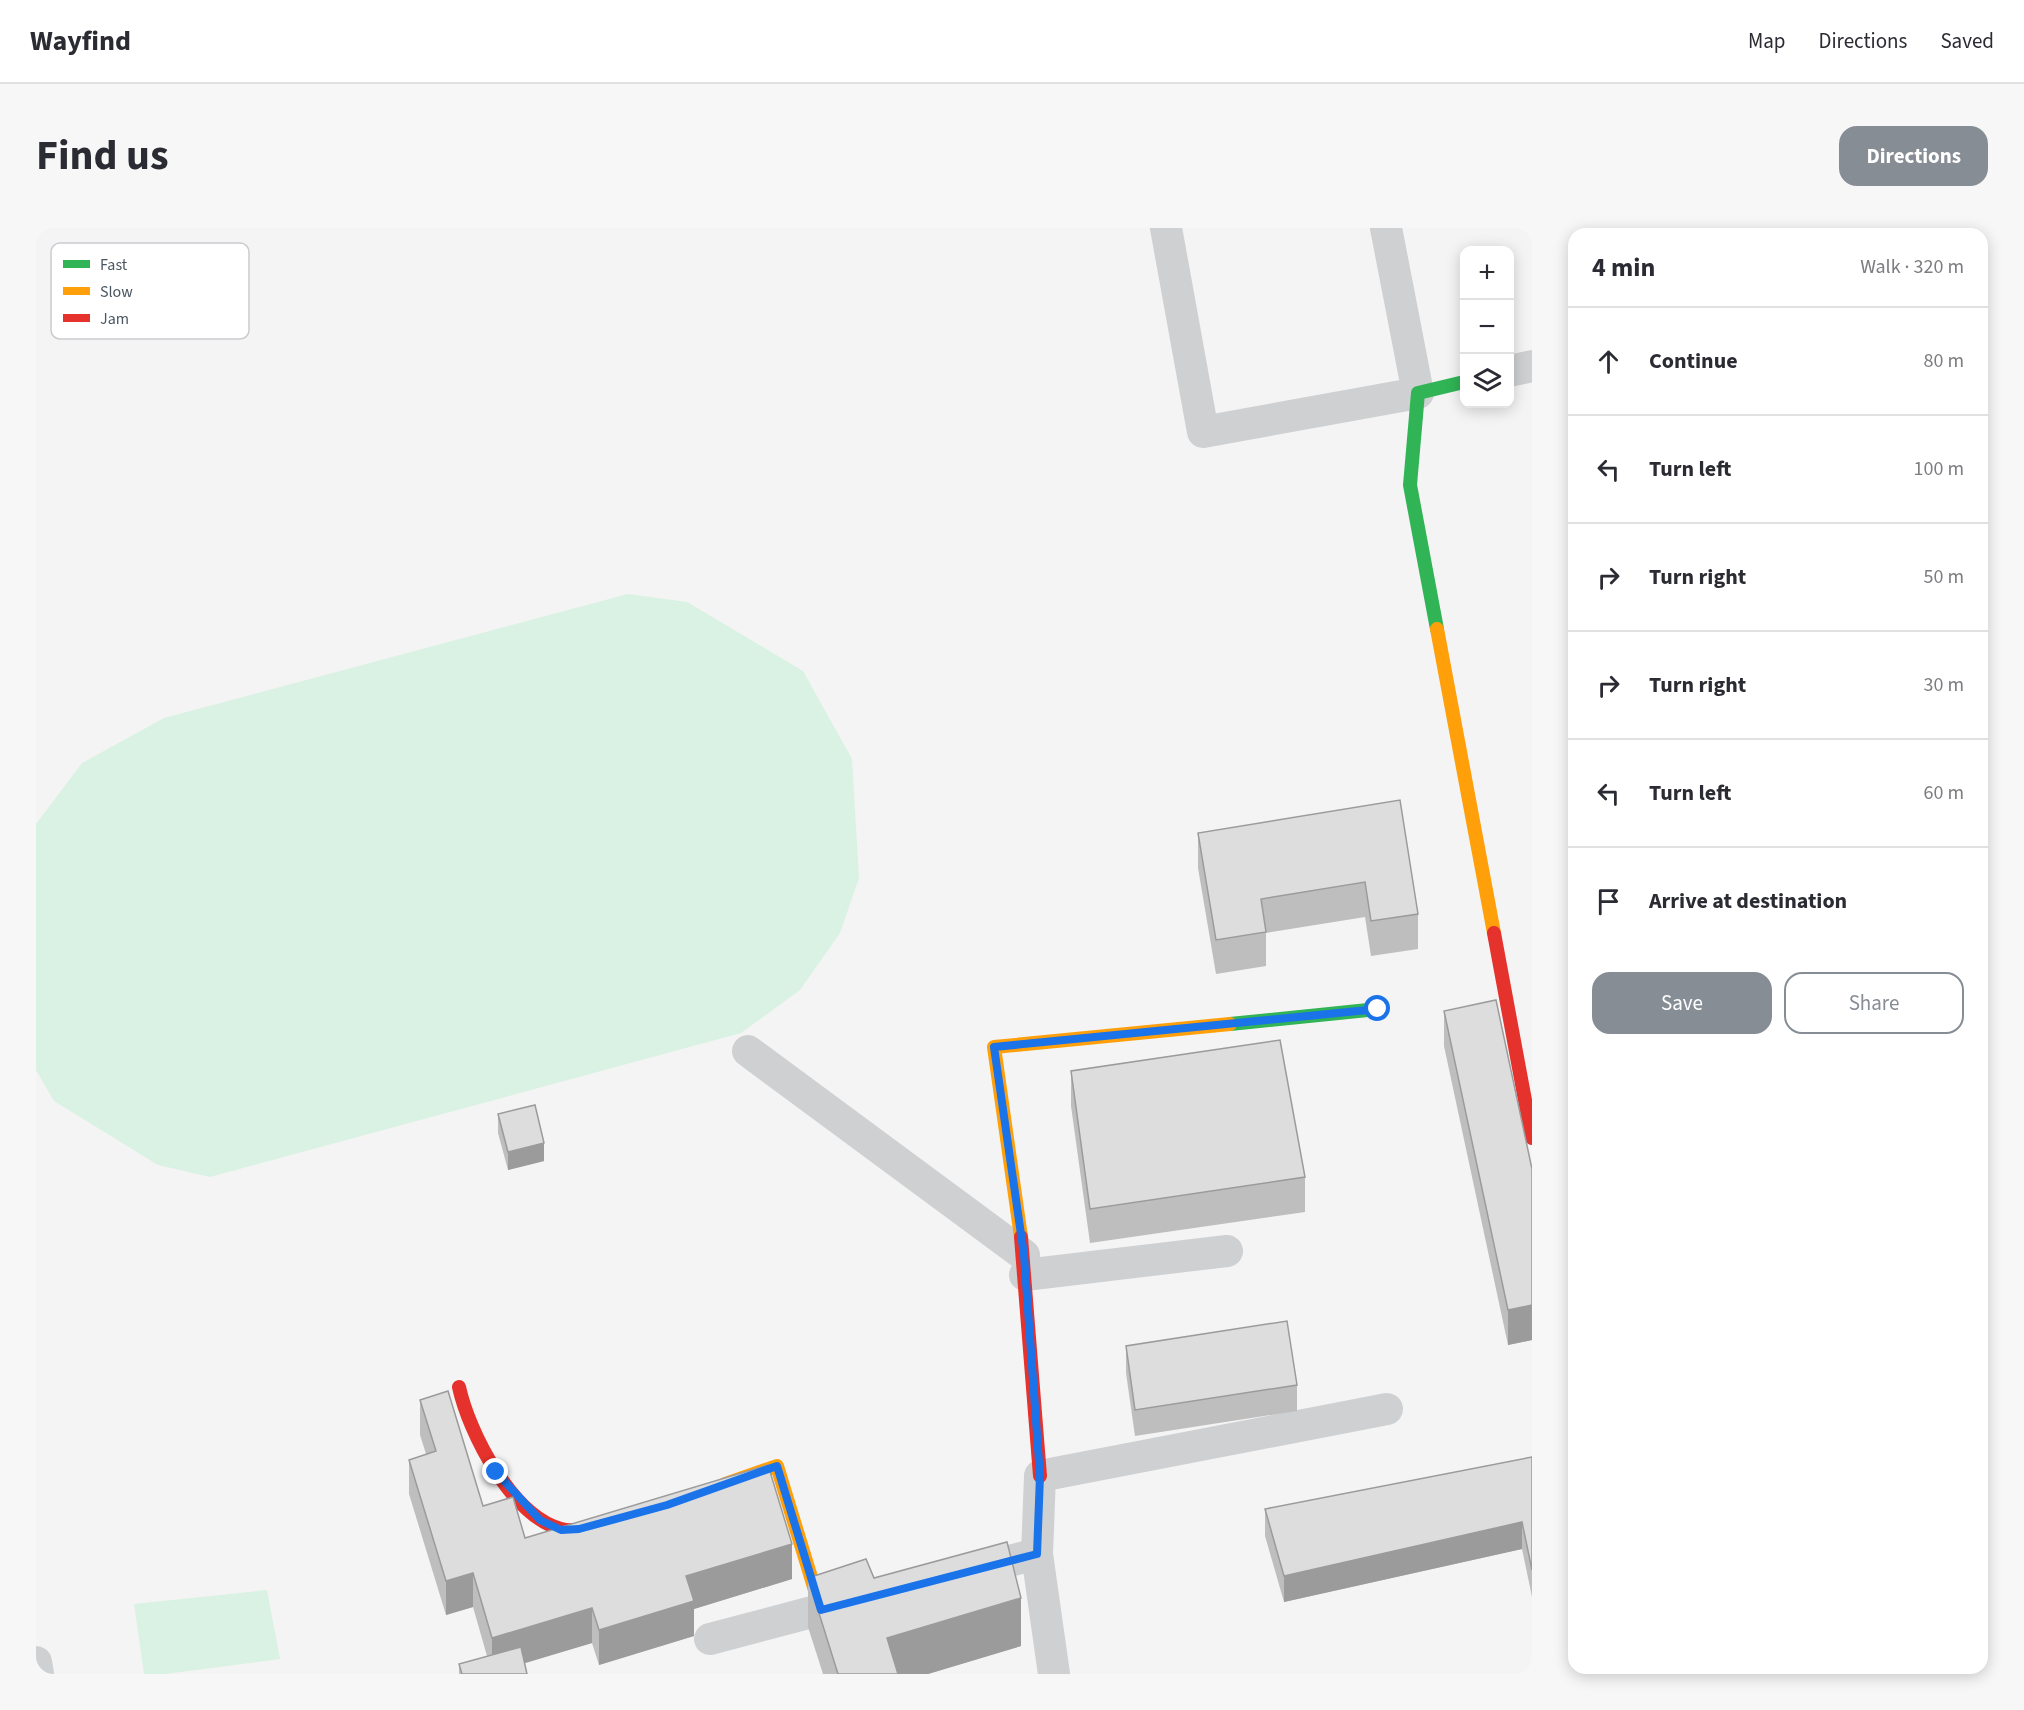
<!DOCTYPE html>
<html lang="en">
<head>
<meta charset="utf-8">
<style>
  :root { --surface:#fff; --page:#f7f7f7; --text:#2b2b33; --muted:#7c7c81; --line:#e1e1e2; --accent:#868d94 }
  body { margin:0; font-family:"Source Sans 3",sans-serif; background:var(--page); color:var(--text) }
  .controls { position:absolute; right:18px; top:18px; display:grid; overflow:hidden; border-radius:12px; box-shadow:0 3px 15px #0003 }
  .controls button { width:54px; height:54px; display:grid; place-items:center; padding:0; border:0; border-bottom:2px solid var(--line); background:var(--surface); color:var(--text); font:30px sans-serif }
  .stop { position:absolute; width:18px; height:18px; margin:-14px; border:4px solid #1a73e8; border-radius:50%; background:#fff }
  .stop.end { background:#1a73e8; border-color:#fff; box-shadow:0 2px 6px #0008 }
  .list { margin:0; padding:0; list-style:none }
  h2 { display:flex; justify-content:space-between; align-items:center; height:78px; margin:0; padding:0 24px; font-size:26px }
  h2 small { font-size:20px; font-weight:400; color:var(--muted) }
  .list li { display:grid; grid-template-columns:39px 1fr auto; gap:18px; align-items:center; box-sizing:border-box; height:108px; padding:0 24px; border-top:2px solid var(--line) }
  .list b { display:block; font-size:22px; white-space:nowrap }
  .list em { font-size:20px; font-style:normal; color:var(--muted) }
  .actions { display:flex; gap:12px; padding:18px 24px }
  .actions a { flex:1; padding:14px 0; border:2px solid var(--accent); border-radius:18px; text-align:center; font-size:21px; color:var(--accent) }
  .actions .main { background:var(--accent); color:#fff }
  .icon { flex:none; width:33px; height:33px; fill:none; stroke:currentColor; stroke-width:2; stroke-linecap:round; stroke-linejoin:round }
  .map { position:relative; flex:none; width:1496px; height:1446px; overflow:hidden; border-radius:18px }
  header { display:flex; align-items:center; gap:36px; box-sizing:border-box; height:84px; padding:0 30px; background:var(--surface); border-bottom:2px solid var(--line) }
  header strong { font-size:28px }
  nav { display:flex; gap:33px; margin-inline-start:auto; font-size:21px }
  .intro { display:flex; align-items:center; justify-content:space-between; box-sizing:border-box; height:144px; padding:0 36px }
  h1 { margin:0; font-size:42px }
  .button { padding:15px 27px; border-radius:18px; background:var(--accent); color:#fff; font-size:21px; font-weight:700 }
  main { display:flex; gap:36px; padding:0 36px }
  aside { flex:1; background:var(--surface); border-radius:18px; box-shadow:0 3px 15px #0003 }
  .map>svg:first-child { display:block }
  .green { fill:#d9f2e3 }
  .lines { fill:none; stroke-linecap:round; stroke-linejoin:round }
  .street { stroke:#ced0d2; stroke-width:32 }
  .fast { stroke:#30b455; stroke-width:14 }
  .slow { stroke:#ff9f0a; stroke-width:14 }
  .jam { stroke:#e5322d; stroke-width:14 }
  .wall { fill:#bebebf }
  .shaded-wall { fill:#9b9b9b }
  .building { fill:#ddddde; stroke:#9b9b9b; stroke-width:1.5 }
  .route { stroke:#1a73e8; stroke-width:8 }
  .key { fill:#fff; stroke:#c9ccd0; stroke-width:1.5 }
  .key-label { font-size:16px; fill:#4a5661 }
</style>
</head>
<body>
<header>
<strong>Wayfind</strong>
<nav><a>Map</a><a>Directions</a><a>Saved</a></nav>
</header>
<div class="intro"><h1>Find us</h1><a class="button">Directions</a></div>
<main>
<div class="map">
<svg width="1496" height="1446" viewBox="0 0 1496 1446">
  <rect width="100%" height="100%" fill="#f4f4f4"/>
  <!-- green -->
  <g class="green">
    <path d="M592,366L651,374L767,443L816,531L823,650L804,705L764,762L705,805L174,949L122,937L18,873L0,842V596L46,535L128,490Z"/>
    <path d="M231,1362L244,1431L129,1446H108L98,1376Z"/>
  </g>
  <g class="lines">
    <!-- street -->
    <g class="street">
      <path d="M1130,0L1167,204L1382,165L1350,0"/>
      <path d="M1474,143L1496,138"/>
      <path d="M712,823L988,1027"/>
      <path d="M989,1047L1191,1023"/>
      <path d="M1001,1326L1004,1248L1351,1181"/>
      <path d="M934,1343L1001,1326L1018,1446"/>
      <path d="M674,1411L810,1375"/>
      <path d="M0,1434L2,1446"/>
    </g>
    <!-- fast -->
    <g class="fast">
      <path d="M1401,401L1374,257L1382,165L1428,154"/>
      <path d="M1194,796L1342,781"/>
    </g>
    <!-- slow -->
    <g class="slow">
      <path d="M1401,401L1458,705"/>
      <path d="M985,1009L958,819L1194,796"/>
      <path d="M689,1256L741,1238L785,1382"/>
    </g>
    <!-- jam -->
    <g class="jam">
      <path d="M1458,705L1496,910"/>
      <path d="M985,1009L1004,1248"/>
      <path d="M423,1159C433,1205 476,1288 525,1301C538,1305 553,1299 566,1295"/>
    </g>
  </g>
  <!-- wall -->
  <g class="wall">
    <path d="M1364,572L1382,686V721L1335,728L1329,689L1230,705V738L1180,746L1162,640V605Z"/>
    <path d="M1408,783L1496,941V1112L1472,1117L1408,818Z"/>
    <path d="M1035,843L1269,949V984L1054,1015L1035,878Z"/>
    <path d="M462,886L508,933L472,942L462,905Z"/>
    <path d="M1090,1118L1261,1157V1183L1099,1208L1090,1145Z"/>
    <path d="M384,1172L447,1278L489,1310L756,1351L658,1381V1408L563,1437L556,1415L488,1435L491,1446H423V1436L451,1428L437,1379L410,1387L373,1266V1232L390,1226L384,1207Z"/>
    <path d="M1496,1229V1369L1486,1321L1248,1374L1229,1308V1281Z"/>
    <path d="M772,1350H838L985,1418L892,1446H787L772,1399Z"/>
  </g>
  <!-- shaded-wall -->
  <g class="shaded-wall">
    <path d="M508,915V933L472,942V924Z"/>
    <path d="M1496,1077V1112L1472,1117V1082Z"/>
    <path d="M1486,1294V1321L1248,1374V1348Z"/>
    <path d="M756,1316V1351L658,1381V1408L563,1437V1402L650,1348Z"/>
    <path d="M437,1345V1379L410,1387V1353Z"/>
    <path d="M985,1370V1418L892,1446H851V1410Z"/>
    <path d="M556,1380V1415L456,1445V1410Z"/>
  </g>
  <!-- building -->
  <g class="building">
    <path d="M1364,572L1382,686L1335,693L1329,654L1225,671L1230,704L1180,712L1162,605Z"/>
    <path d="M1460,772L1496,941V1077L1472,1082L1408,783Z"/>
    <path d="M1244,812L1269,949L1054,981L1035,843Z"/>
    <path d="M499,877L508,915L472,924L462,886Z"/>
    <path d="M1251,1093L1261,1157L1099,1182L1090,1118Z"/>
    <path d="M412,1163L447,1278L477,1269L489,1310L732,1237L756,1316L650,1348L658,1373L563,1402L556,1380L456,1410L437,1345L410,1353L373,1232L400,1223L384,1172Z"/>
    <path d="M1496,1229V1342L1486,1294L1248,1348L1229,1281Z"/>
    <path d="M971,1314L985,1370L851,1410L862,1446H802L772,1350L830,1331L838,1350Z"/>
    <path d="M485,1419L491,1446H426L423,1436Z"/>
  </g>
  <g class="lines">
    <!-- route -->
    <path class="route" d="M460,1244L504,1292L525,1302L543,1301L631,1277L741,1238L785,1382L1001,1326L1004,1248L988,1027L958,819L1342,781"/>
  </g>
  <!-- legend -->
  <rect x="15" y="15" width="198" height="96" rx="9" class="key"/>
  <rect x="27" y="32" width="27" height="8" fill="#30b455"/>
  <rect x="27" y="59" width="27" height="8" fill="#ff9f0a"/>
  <rect x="27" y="86" width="27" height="8" fill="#e5322d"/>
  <g class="key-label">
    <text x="64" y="42">Fast</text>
    <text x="64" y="69">Slow</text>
    <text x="64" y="96">Jam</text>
  </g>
</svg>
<div class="controls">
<button>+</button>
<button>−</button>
<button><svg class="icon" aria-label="layers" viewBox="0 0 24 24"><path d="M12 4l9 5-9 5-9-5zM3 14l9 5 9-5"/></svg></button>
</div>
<div class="stop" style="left:1342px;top:781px"></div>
<div class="stop end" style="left:460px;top:1244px"></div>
</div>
<aside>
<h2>4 min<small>Walk · 320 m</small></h2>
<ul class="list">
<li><svg class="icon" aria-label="ahead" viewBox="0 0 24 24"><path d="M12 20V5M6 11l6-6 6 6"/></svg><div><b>Continue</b></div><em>80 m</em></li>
<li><svg class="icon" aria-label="left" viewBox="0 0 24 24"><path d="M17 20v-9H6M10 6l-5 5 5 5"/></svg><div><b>Turn left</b></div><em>100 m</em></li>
<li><svg class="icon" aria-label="right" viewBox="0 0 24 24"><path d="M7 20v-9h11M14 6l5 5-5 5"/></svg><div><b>Turn right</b></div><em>50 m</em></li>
<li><svg class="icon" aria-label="right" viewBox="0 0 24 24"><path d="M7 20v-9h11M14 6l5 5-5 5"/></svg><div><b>Turn right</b></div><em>30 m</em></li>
<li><svg class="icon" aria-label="left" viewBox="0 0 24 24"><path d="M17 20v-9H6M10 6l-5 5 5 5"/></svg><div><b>Turn left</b></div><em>60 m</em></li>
<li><svg class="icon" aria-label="arrive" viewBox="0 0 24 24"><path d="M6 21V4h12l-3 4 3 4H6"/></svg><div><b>Arrive at destination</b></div></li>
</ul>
<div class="actions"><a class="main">Save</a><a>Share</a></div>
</aside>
</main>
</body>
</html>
